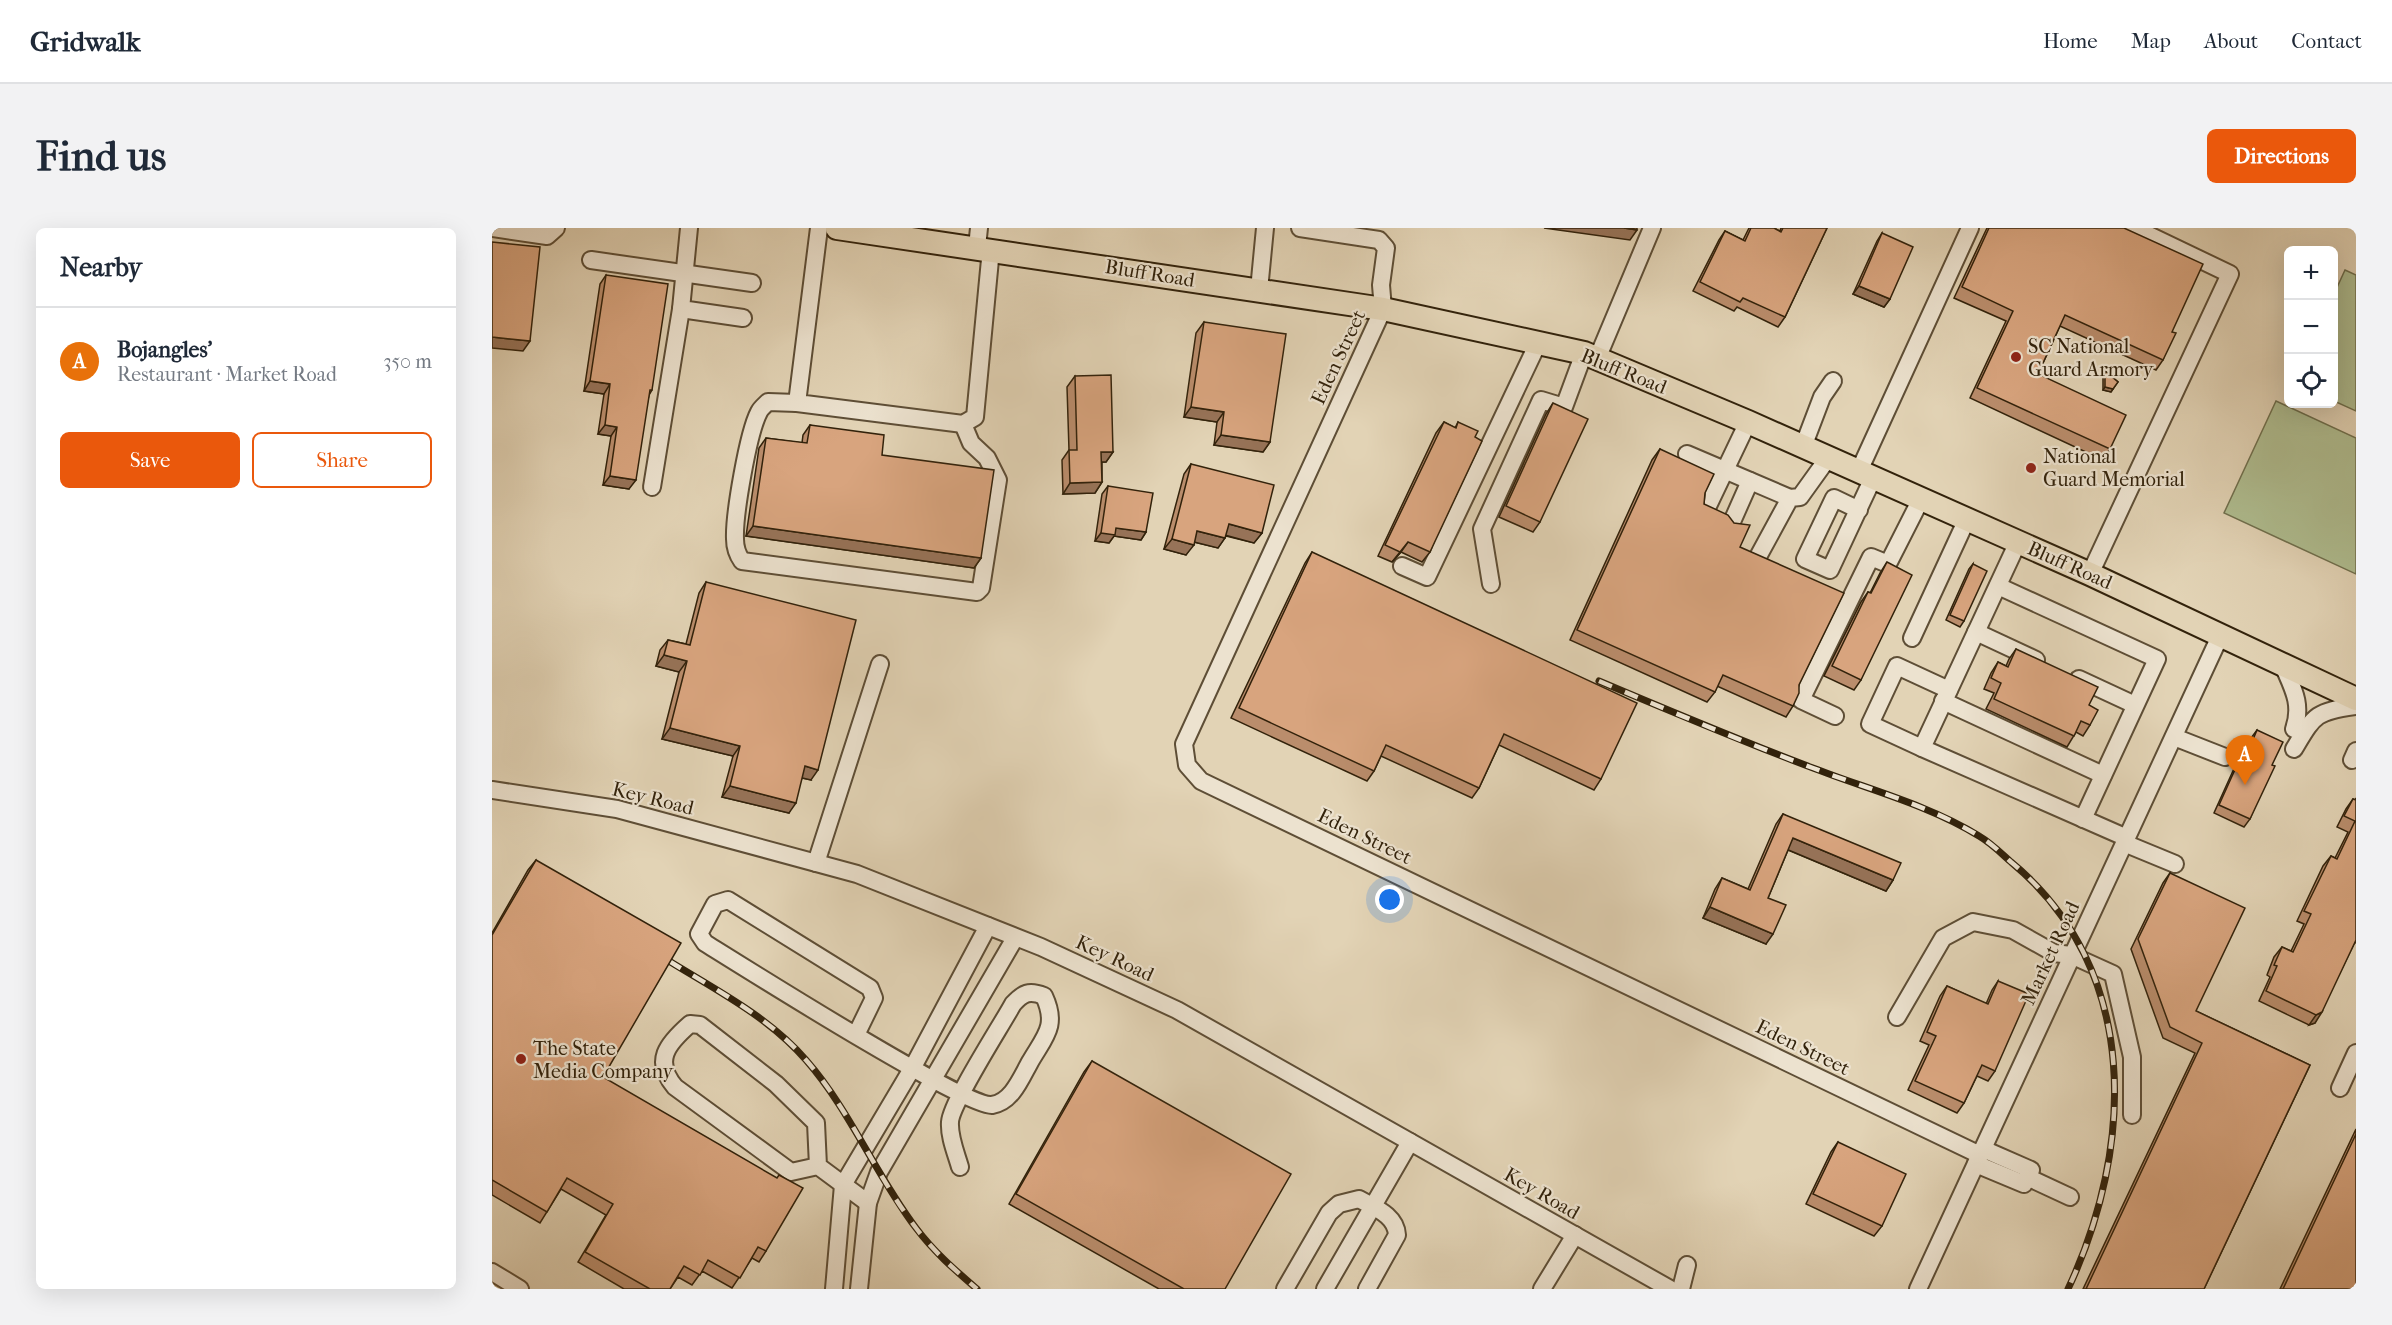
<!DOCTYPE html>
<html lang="en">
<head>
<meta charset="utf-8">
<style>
  :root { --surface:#fff; --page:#f2f2f3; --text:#1f2937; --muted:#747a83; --line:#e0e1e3; --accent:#ea580c }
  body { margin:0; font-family:"IM FELL French Canon",serif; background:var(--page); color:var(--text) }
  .controls { position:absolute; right:18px; top:18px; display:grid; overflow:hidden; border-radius:9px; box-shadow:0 6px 24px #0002 }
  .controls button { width:54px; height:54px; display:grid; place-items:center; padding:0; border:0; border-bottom:2px solid var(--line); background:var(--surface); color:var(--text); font:30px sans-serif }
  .you { position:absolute; left:898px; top:672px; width:21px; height:21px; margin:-15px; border:4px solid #fff; border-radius:50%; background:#1a73e8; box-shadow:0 0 0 9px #1a73e833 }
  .badge { display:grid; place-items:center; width:39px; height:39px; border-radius:50%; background:var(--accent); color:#fff; font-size:20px; font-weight:700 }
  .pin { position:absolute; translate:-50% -50px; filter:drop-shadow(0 2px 3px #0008) }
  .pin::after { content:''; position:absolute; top:32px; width:21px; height:18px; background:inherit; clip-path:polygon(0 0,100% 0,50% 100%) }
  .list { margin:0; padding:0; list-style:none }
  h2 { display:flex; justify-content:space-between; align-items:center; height:78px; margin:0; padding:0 24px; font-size:26px }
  h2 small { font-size:20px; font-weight:400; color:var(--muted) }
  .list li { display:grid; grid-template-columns:39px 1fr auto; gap:18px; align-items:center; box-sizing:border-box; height:108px; padding:0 24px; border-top:2px solid var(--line) }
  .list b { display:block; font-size:22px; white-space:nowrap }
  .list p { margin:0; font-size:20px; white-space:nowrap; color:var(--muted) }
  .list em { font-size:20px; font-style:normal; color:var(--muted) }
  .actions { display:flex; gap:12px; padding:18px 24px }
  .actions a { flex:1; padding:14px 0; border:2px solid var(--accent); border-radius:9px; text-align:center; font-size:21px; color:var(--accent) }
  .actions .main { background:var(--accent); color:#fff }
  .icon { flex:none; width:33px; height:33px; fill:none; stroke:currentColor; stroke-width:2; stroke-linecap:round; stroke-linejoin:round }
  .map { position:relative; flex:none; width:1864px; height:1061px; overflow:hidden; border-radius:9px }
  header { display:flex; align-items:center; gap:36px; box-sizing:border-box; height:84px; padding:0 30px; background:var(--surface); border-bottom:2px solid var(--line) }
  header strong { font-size:28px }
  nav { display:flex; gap:33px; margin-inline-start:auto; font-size:21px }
  .intro { display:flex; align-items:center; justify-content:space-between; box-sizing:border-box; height:144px; padding:0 36px }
  h1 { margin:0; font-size:42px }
  .button { padding:15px 27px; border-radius:9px; background:var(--accent); color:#fff; font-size:21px; font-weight:700 }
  main { display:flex; gap:36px; padding:0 36px }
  aside { flex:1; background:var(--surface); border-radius:9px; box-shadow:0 6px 24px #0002 }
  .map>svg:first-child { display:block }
  .green { fill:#afbd90; stroke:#70704e; stroke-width:1.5 }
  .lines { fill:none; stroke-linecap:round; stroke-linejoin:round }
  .minor-casing { stroke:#5e4e36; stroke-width:20 }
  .major-casing { stroke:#32220b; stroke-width:26 }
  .minor { stroke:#ece2cf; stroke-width:16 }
  .major { stroke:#e2d3b5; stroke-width:22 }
  .rail-casing { stroke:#32220b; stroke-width:7 }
  .rail { stroke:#ece2cf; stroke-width:4.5; stroke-dasharray:14; stroke-linecap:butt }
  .wall { fill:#ba8d6c; stroke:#32220b; stroke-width:1.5 }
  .shaded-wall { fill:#977358; stroke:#32220b; stroke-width:1.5 }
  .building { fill:#d8a47e; stroke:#32220b; stroke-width:1.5 }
  .poi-dot { fill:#8f2418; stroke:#ece2cf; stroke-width:2 }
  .labels { text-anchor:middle; stroke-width:4.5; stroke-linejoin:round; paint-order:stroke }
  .street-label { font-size:20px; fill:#32220b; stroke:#ece2cf }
  .poi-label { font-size:20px; fill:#32220b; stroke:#ece2cf; text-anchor:start }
</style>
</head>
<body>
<header>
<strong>Gridwalk</strong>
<nav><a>Home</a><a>Map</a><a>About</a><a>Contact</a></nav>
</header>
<div class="intro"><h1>Find us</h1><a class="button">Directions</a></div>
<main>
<aside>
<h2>Nearby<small></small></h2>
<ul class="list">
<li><span class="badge" style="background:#e8710a">A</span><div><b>Bojangles'</b><p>Restaurant · Market Road</p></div><em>350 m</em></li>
</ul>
<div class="actions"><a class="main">Save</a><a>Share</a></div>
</aside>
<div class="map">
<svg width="1864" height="1061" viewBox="0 0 1864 1061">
  <rect width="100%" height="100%" fill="#e2d3b5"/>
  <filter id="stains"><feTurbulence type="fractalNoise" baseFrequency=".00333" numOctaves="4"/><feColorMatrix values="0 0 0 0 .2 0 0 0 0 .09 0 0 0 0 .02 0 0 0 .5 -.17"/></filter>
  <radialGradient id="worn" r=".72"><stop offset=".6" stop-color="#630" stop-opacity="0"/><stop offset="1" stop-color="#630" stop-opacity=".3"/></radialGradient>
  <!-- green -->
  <g class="green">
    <path d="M1853,42L1864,47V183L1842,173V66Z"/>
    <path d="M1784,173L1864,210V346L1732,285Z"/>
  </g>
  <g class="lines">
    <defs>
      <g id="minor">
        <path d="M0,0L55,8L64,0"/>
        <path d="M197,0L189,81L251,90"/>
        <path d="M327,0L305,175L471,196L483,189L499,21"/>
        <path d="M808,0L887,12L894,20L889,57L891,81L692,516L695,537L709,553L1488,927"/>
        <path d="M485,19L487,0"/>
        <path d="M99,32L260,55"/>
        <path d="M767,62L773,0"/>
        <path d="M1105,131L1160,0"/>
        <path d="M305,175L276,174C273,177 269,180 267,184C256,205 242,287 243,311C243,319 245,326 250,333L485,364L489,360L506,252L495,230L479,215L471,196"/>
        <path d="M1311,219L1330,169L1341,153"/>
        <path d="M1195,226L1298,270"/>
        <path d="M1367,243L1478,0"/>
        <path d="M160,259L189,81"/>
        <path d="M1215,280L1256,194"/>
        <path d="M1367,282L1342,270L1313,331L1338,342L1381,250"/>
        <path d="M1239,296L1258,253"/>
        <path d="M1526,314L1430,520L1635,610"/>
        <path d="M1267,327L1298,270L1308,269L1336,230"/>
        <path d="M910,338L935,349L1046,115"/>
        <path d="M1598,346L1738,46L1642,0"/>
        <path d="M999,356L990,301L1049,172L1072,179L1092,125"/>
        <path d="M1506,358L1665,431L1591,591"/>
        <path d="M1484,404L1544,432"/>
        <path d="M1420,410L1475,291"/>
        <path d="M1790,435C1800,459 1811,475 1802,501"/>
        <path d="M1587,451L1643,477"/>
        <path d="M1451,473L1611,547"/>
        <path d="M1343,488L1309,472L1379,329L1396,336L1429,271"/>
        <path d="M1682,509L1733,529"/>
        <path d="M1430,520L1378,496L1405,438L1457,462"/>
        <path d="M1802,521C1823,486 1823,484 1864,478"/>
        <path d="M1860,532L1864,523"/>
        <path d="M0,562L125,581L365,646L549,719L685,782L1178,1061"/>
        <path d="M1632,615L1683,636"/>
        <path d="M324,635L388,436"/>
        <path d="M1405,789L1451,710L1481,694L1521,702L1562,725L1579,727L1621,746L1640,829V887"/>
        <path d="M364,807L382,770L378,760L236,672L223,676L207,706L213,715C250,738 475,880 500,877C520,874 529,850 538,834C553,808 566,798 552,768C537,762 531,765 521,776C509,798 459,875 458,894C457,909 464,925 468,939"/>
        <path d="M1848,860L1864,825"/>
        <path d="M1491,921L1539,942"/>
        <path d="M1484,936L1532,956"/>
        <path d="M326,938L324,895L284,856L208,797L198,796C175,816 161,833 183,859L299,944L326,938L376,975"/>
        <path d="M1535,949L1578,969"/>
        <path d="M0,1044L28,1061"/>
        <path d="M342,1061L351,957L421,839L496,698"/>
        <path d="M367,1061L376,975L387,944L523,710"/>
        <path d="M793,1061L837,985L847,976L867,971C883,980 904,987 905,1007L875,1061"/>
        <path d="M833,1061L918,914"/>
        <path d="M1050,1061L1083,1007"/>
        <path d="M1189,1061L1195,1037"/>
        <path d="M1426,1061L1729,406"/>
      </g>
      <path id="major" d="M345,0L891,81L1092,125L1256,194L1598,346L1864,471"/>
    </defs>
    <!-- minor casing -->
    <use href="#minor" class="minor-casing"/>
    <!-- major casing -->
    <use href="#major" class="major-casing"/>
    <!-- minor -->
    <use href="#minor" class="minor"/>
    <!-- major -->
    <use href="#major" class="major"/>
    <defs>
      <g id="rail">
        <path d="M1107,453C1178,483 1249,513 1321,540C1375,561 1437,577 1487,608C1499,615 1509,625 1519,634C1650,742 1642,920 1576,1061"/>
        <path d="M177,733C224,762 277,789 314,832C358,882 383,946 424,1000C442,1024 463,1042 485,1061"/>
      </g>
    </defs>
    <!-- rail casing -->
    <use href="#rail" class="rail-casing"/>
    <!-- rail -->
    <use href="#rail" class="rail"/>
  </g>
  <!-- wall -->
  <g class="wall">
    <path d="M1257,0H1282L1288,3L1289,0H1335L1293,89L1286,99L1245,79L1242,83L1201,63L1227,12L1233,3L1251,12Z"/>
    <path d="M1495,0H1632L1680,104L1671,132L1664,142L1568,98L1546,146L1618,221L1611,232L1478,170L1514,93L1462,70Z"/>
    <path d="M1390,5L1398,71L1392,79L1361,66L1385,13Z"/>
    <path d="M114,47L160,162L157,167L137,261L111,257L119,208L106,206L112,166L92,163L108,56Z"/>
    <path d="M712,94L778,214L771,224L722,217L725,194L692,189L704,105Z"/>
    <path d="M1613,143L1626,154L1619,164L1611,162V145Z"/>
    <path d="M583,148L621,224L614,234H610V254L603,265L571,266L570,232L577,222L575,159Z"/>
    <path d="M1061,175L1048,294L1041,304L1007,289L1054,186Z"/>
    <path d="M952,194L963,200L966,194L983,209L938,324L930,334L909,324L900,334L886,328L944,205Z"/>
    <path d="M318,197L390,227L489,330L482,340L254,308L267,220L274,210L310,215L311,207Z"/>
    <path d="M1168,221L1213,265L1212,276L1248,319L1307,457L1301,478L1294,489L1225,458L1223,464L1215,474L1078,412L1160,232Z"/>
    <path d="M699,236L770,305L762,315L734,308L726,320L702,314L694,327L672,321L692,246Z"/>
    <path d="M616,258L654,304L649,312L622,308L617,315L603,313L610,266Z"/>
    <path d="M820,324L1109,551L1102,562L1007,517L987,560L980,570L889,528L882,543L875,553L739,490L813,335Z"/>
    <path d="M1395,334L1369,452L1362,462L1332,448L1369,374L1376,364L1378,365L1388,345Z"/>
    <path d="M1481,336L1472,393L1468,399L1454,392L1477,341Z"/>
    <path d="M214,354L319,552L310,550L297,585L230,569L241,528L170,511L187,444L164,438L168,422L176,412L194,416L207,365Z"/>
    <path d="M1524,421L1597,477L1598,497L1591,508L1584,504L1575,519L1494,481L1502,465L1492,461L1499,445L1506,434L1514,438L1517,431Z"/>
    <path d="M1765,502L1780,537L1758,591L1752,599L1722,585L1745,534L1750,526L1752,527L1759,510Z"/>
    <path d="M1864,570V715L1863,714L1823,795L1817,797L1767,773L1778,749L1775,747L1782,729L1790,719L1799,723L1812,696L1805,693L1831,638L1839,628L1843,630L1856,604L1845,599L1854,581L1861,571L1863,572Z"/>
    <path d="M1291,586L1401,652L1394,663L1296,622L1276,670L1274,716L1211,690L1223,661L1230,650L1256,661L1284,596Z"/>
    <path d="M44,632L111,849L274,1023L267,1034L260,1030L240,1060L210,1043L200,1057L186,1049L178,1061H132L86,1034L114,987L69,961L48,995L0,967V705L36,642Z"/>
    <path d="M1678,645L1704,783L1818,837L1712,1061H1591L1703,825L1671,810L1639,721L1671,655Z"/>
    <path d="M1506,753L1503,843L1496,853L1485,848L1472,875L1465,885L1416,862L1437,817L1428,813L1448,768L1455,758L1494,776L1500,762Z"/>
    <path d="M600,833L733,1061H667L517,976L592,844Z"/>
    <path d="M1864,901V1061H1788Z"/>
    <path d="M1346,914L1390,998L1382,1008L1314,976L1339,924Z"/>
  </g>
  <!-- shaded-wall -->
  <g class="shaded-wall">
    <path d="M1052,0H1132L1145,2L1138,12Z"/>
    <path d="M1367,58L1398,71L1392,79L1361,66Z"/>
    <path d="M0,109L38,113L31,123L0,120Z"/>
    <path d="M98,153L118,156L112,166L92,163Z"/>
    <path d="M1613,159L1621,161L1619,164L1611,162Z"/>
    <path d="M699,179L732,184L725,194L692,189Z"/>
    <path d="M113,197L125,199L119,208L106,206Z"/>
    <path d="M729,207L778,214L771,224L722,217Z"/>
    <path d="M609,224H621L614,234H602Z"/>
    <path d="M118,248L144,252L137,261L111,257Z"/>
    <path d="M610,254L603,265L571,266L578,255Z"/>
    <path d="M737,296L770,305L762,315L729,306Z"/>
    <path d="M261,298L489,330L482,340L254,308Z"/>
    <path d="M624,300L654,304L649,312L622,308L617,315L603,313L609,305Z"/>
    <path d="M705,303L733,310L726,320L698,313Z"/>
    <path d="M680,311L702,317L694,327L672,321Z"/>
    <path d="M916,314L909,324L900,334Z"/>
    <path d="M172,427L195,433L187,444L164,438Z"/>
    <path d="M178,500L248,518L241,528L170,511Z"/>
    <path d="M313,538L326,542L319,552L306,549Z"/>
    <path d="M238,558L304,575L297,585L230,569Z"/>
    <path d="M1301,610L1401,652L1394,663L1294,621Z"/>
    <path d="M1218,679L1281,706L1274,716L1211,690Z"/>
    <path d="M1830,784L1823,795L1817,797L1824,787Z"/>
  </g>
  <!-- building -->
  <g class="building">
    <path d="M1132,0H1145V2Z"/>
    <path d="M1259,0H1282L1289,4L1291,0H1335L1293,89L1251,70L1248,74L1208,54L1233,3L1253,13Z"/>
    <path d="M1497,0H1632L1711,36L1680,104L1684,105L1671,132L1573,87L1546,146L1634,187L1618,221L1485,160L1521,83L1470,59Z"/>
    <path d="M1390,5L1421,19L1398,71L1367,58Z"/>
    <path d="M0,14L48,19L38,113L0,109Z"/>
    <path d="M114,47L176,56L160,162H158L144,252L118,248L125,199L113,197L118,156L98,153Z"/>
    <path d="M712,94L794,106L778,214L729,207L732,184L699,179Z"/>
    <path d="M1613,143L1626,154L1621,161L1613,159Z"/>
    <path d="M619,147L621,224H609L610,254L578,255L577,222H585L583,148Z"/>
    <path d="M1061,175L1096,191L1048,294L1014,278Z"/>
    <path d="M952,194L964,200L966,194L986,203L983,209L990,213L938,324L916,314L908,324L893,317Z"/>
    <path d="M318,197L392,207L390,227L502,242L489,330L261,298L274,210L315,215Z"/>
    <path d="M1168,221L1222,246L1213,265L1212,276L1236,287L1242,295L1258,297L1248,319L1352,365L1307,457V465L1301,478L1231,447L1223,464L1085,402Z"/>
    <path d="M699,236L782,257L770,305L737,296L733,310L705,303L702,317L680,311Z"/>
    <path d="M616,258L661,265L654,304L624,300L623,307L609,305Z"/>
    <path d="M820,324L1145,475L1109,551L1012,506L987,560L894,517L882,543L747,480Z"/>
    <path d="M1395,334L1420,347L1369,452L1340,438L1376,364L1379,365Z"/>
    <path d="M1481,336L1495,343L1472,393L1458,387Z"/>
    <path d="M214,354L364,392L326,542L313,538L304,575L238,558L248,518L178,500L195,433L172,427L176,412L198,417Z"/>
    <path d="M1524,421L1606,459L1597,477L1606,482L1598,497L1589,493L1582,508L1502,471L1509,455L1499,450L1506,434L1516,439Z"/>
    <path d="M1765,502L1791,514L1780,537L1783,538L1758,591L1727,577L1750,526L1754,528Z"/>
    <path d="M1861,571L1864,572V712L1830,784L1824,787L1774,763L1785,738L1782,737L1790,719L1801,724L1819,686L1812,683L1839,628L1845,631L1863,593L1852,588Z"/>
    <path d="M1291,586L1409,635L1401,652L1301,610L1276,670L1294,677L1281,706L1218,679L1230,650L1258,662Z"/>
    <path d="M44,632L189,715L111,849L285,950L287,947L311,960L274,1023L266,1019L248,1050L216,1032L208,1047L192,1038L178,1061H158L93,1024L121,976L75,950L55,984L0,952V707Z"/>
    <path d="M1678,645L1753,680L1704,783L1818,837L1712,1061H1594L1710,815L1678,799L1646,711Z"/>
    <path d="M1506,753L1537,766L1503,843L1490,837L1472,875L1423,853L1444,808L1435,804L1455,758L1496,776Z"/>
    <path d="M600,833L799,946L733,1061H692L524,966Z"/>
    <path d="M1864,906V1061H1791Z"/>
    <path d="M1346,914L1414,946L1390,998L1321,966Z"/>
  </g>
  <!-- markers -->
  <g class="poi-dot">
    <circle cx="1524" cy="129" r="6"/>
    <circle cx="1539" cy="240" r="6"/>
    <circle cx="29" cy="831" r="6"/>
  </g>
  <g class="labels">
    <!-- street labels -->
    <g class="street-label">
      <text transform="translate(658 45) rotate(9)" y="7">Bluff Road</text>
      <text transform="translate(846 129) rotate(-65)" y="7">Eden Street</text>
      <text transform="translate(1132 143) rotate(22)" y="7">Bluff Road</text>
      <text transform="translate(1578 337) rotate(24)" y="7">Bluff Road</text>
      <text transform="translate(161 570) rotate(14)" y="7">Key Road</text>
      <text transform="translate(873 608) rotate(26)" y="7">Eden Street</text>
      <text transform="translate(1558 725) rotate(-65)" y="7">Market Road</text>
      <text transform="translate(623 730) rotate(25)" y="7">Key Road</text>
      <text transform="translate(1311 819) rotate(26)" y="7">Eden Street</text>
      <text transform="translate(1050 965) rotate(30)" y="7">Key Road</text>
    </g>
    <!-- poi labels -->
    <g class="poi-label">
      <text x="1536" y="125">SC National<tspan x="1536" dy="23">Guard Armory</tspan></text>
      <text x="1551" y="235">National<tspan x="1551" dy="23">Guard Memorial</tspan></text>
      <text x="41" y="827">The State<tspan x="41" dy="23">Media Company</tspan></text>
    </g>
  </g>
  <rect width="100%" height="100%" filter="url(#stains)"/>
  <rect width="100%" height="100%" fill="url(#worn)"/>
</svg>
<div class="controls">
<button>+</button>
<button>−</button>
<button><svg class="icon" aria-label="locate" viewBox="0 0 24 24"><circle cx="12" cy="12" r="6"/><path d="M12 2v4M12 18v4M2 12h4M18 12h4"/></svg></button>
</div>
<div class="you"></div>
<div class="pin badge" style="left:1753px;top:557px;background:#e8710a">A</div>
</div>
</main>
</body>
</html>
